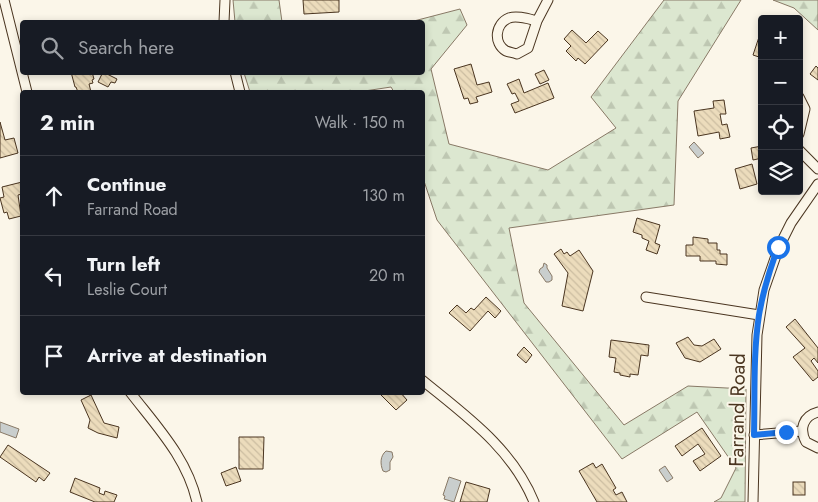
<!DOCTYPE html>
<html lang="en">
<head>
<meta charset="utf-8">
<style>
  :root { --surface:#171b24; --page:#20242c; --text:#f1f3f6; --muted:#9ea1a6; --line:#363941 }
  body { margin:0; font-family:Jost,sans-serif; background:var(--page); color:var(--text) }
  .controls { position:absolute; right:15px; top:15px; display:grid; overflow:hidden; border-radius:5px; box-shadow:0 2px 8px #0003 }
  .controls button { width:45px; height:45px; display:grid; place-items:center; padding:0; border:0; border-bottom:1px solid var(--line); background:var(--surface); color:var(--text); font:25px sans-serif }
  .stop { position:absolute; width:15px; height:15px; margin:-11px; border:4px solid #1a73e8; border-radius:50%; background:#fff }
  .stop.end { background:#1a73e8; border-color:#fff; box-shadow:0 1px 5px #0008 }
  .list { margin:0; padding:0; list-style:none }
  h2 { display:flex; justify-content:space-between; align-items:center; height:65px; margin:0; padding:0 20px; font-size:21px }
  h2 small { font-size:16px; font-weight:400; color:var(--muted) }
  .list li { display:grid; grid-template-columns:32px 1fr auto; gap:15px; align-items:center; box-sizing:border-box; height:80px; padding:0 20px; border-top:1px solid var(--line) }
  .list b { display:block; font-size:19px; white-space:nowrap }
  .list p { margin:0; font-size:16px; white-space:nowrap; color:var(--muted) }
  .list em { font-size:16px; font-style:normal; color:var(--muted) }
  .icon { flex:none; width:28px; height:28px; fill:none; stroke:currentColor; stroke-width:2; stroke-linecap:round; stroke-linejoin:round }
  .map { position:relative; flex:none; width:818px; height:502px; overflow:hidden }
  .search { position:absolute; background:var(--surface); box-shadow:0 2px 8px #0003; left:20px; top:20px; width:405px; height:55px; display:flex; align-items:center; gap:12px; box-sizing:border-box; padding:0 18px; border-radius:5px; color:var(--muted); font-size:19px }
  .panel { position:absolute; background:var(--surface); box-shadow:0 2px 8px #0003; left:20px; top:90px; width:405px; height:305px; border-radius:5px }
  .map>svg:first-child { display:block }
  .forest { fill:url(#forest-firs); stroke:#887966 }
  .water { fill:#c9cecd; stroke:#887966 }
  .building { fill:url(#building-back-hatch); stroke:#4a3520 }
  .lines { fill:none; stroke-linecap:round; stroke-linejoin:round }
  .street-casing { stroke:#4a3520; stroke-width:11 }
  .street { stroke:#fbf6e9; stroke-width:9 }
  .route { stroke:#1a73e8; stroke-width:6 }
  .labels { text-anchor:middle; stroke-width:4; stroke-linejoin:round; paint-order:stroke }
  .street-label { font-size:20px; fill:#4a3520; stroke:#fbf6e9 }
</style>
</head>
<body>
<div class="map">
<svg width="818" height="502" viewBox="0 0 818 502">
  <defs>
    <pattern id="forest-firs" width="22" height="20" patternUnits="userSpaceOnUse" patternTransform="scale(1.25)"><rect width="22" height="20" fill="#dce7d0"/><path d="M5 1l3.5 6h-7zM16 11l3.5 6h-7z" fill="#bec7b2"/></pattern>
    <pattern id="building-back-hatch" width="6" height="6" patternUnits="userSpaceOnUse" patternTransform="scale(1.25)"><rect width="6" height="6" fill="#ecdcbc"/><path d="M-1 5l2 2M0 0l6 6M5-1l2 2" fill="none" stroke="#ccbda1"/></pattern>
  </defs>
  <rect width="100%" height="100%" fill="#fbf6e9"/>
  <!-- forest -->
  <g class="forest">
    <path d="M233,0H279L282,22H235Z"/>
    <path d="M664,0H741L678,101L674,205L509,228L524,303L624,425L688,386L746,389L745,502H714L721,498L736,468L697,412L622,459L437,220L423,178L422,92H394L391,87L358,92H250L244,73L422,72V22H410L460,9L467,25L431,69L449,144L548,170L616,128L591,97Z"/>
    <path d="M773,0H818V30L794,8Z"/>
  </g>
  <!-- water -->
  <g class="water">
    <path d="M694,142L704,153L698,158L689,147Z"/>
    <path d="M544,263L547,265V268L552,276V280L549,282H546L539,272L540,269L543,267Z"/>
    <path d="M0,422L19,429L16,438L0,432Z"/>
    <path d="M386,451L392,452L393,457L390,462V470L386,472L383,471C380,464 380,456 386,451Z"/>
    <path d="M665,466L673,478L667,482L659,470Z"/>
    <path d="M449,477L461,481L454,502L444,499L445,496L443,495Z"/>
  </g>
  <!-- building -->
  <g class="building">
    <path d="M303,0H339V12L304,14Z"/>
    <path d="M572,30L586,43L598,31L608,40L585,64L578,58L576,61L566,51L571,46L564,39Z"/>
    <path d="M762,36V58L753,55L759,37Z"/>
    <path d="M471,64L477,85L489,82L492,92L476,97L478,102L470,104L468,98L464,99L454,69Z"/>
    <path d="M816,66L818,68V80L810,74Z"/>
    <path d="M544,70L549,80L540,84L535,74Z"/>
    <path d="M71,72H92L94,79L92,80L93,83L89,84L91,92H78L76,87H75Z"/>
    <path d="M103,72L117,79L115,83L111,82L108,87L98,82Z"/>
    <path d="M519,79L524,93L548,83L554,98L515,113L511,104L519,101L515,93L512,94L507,84Z"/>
    <path d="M724,100L726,114H720L722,125L727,124L730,137L720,139L719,132L698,136L694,111L714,108L713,101Z"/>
    <path d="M0,122L5,140L14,138L18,153L0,158Z"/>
    <path d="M762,146V158L753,160L751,148Z"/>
    <path d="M752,164L757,184L740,189L735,169Z"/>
    <path d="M22,182V194L18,195L21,216L9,219L7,212L4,213L0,198L4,197L2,187Z"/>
    <path d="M637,218L660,225L655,243L660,245L657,254L646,250L649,241L642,238V235L633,232Z"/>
    <path d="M693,237L708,239V243H717V250H720V254H727V265L716,264V261H700V256H686V245H693Z"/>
    <path d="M561,249L564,254L567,252L570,256L579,250L593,271L583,311L562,306L568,273L554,254Z"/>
    <path d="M486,297L501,311L495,318L488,311L470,331L449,313L457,305L466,313L471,308L474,310Z"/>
    <path d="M795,319L818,348V363L814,358L811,361L818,371V377L813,381L793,357L805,348L786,327Z"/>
    <path d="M688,337L694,345L702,346L714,339L721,349L700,362L685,358L676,343Z"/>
    <path d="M611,340L649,345L648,356L641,355L638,375L630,374V377L620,375V373L614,372L616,358L609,357Z"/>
    <path d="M524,347L532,355L526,363L517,355Z"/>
    <path d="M378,392H400L407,400L396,410Z"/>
    <path d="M91,395L104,423L119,427L117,438L98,433L88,428L90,420L81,400Z"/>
    <path d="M702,428L721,456L700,471L693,461L705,454L698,444L682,456L675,446Z"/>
    <path d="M239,437H264L263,469H239Z"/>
    <path d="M8,445L50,473L44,481L39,477L36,482L0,457Z"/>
    <path d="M593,463L596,468L602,464L616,488L613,490L616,495L622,492L627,502H597L579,471Z"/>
    <path d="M236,467L241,481L226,486L221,473Z"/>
    <path d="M75,478L100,488L99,493L104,495L105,491L117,495L114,502H95L70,492Z"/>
    <path d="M466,482L490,489L487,502H460Z"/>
    <rect x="793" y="482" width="12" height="13"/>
  </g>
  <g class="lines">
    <defs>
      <g id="street">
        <path d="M4,0L27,92"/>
        <path d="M537,21C529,19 517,15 509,18C495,24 493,43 506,51C509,52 514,53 517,54L528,48L537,21L548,0"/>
        <path d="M224,22L225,0"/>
        <path d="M235,72L240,92"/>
        <path d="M799,97L805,109L799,134"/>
        <path d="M799,150L818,169"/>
        <path d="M646,297L759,315"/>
        <path d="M422,380C466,416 512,448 534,502"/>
        <path d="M130,392C157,427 187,458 197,502"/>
        <path d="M818,412C803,416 799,429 806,442L818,448"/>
        <path d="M754,435L802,431"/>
        <path d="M753,502L757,335L764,290L779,247L791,223L818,184"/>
      </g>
    </defs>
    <!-- street casing -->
    <use href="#street" class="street-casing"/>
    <!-- street -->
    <use href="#street" class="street"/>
  </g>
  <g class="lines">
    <!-- route -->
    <path class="route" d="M778,247C770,269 763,291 759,315C753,354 755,396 754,435L786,432"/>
  </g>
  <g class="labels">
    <!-- street labels -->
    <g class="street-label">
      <text transform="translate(737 410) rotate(-89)" y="7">Farrand Road</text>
    </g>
  </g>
</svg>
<div class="controls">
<button>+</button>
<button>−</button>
<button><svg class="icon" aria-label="locate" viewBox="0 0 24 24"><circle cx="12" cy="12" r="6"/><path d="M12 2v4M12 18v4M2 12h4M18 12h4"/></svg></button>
<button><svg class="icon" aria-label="layers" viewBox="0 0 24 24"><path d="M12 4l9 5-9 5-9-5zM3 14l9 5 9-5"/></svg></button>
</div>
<div class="stop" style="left:778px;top:247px"></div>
<div class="stop end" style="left:786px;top:432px"></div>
<div class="search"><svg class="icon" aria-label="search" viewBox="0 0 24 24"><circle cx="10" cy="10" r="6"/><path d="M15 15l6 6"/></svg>Search here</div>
<section class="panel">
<h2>2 min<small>Walk · 150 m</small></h2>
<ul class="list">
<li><svg class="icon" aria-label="ahead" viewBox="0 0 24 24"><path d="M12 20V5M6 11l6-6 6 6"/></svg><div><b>Continue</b><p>Farrand Road</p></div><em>130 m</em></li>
<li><svg class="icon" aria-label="left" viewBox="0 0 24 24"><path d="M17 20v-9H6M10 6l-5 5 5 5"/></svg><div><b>Turn left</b><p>Leslie Court</p></div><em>20 m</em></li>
<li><svg class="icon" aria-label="arrive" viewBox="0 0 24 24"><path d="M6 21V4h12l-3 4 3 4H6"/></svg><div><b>Arrive at destination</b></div></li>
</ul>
</section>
</div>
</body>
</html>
